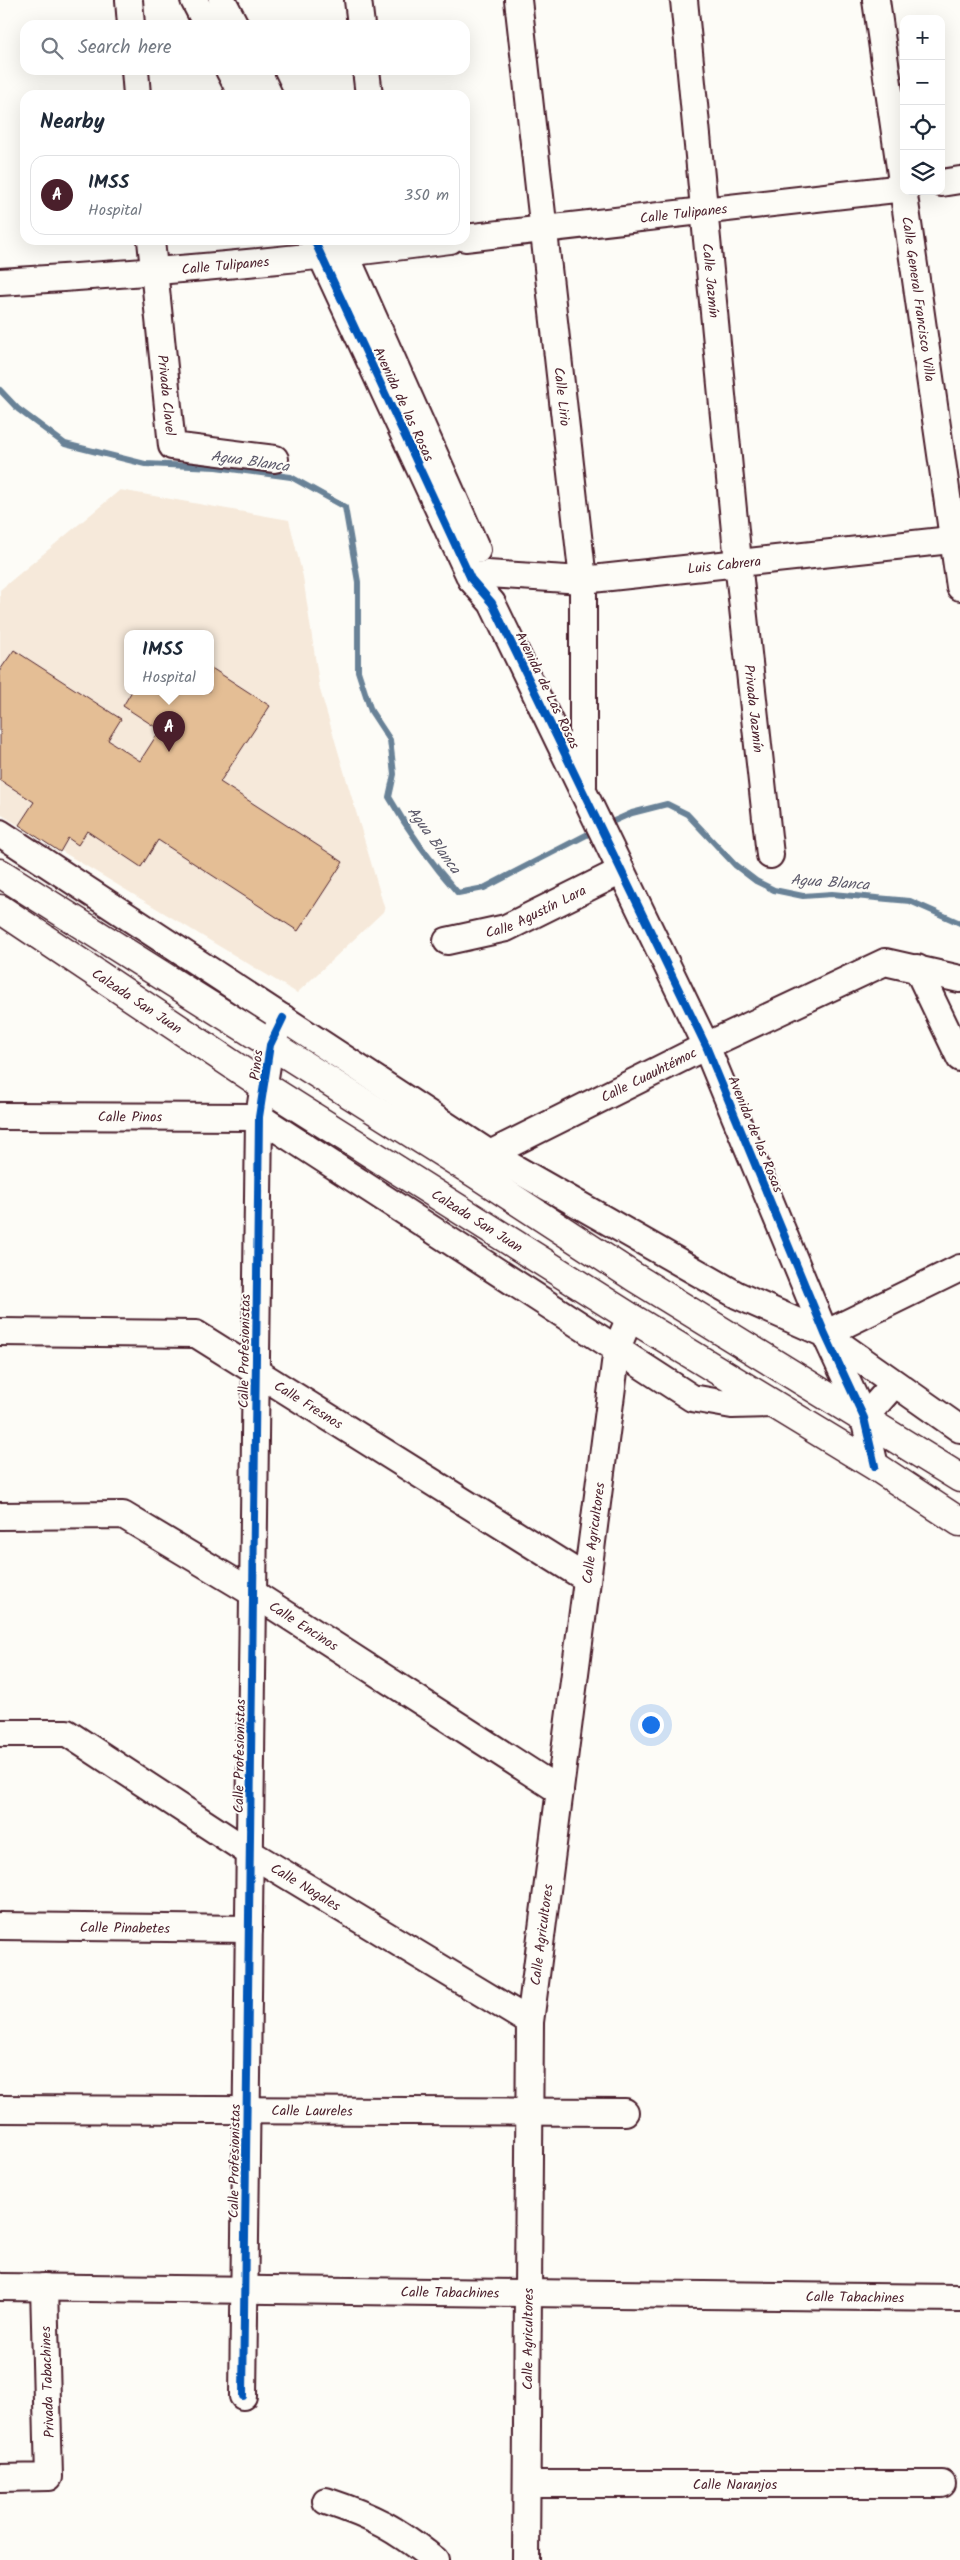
<!DOCTYPE html>
<html lang="en">
<head>
<meta charset="utf-8">
<style>
  :root { --surface:#fff; --page:#f2f2f3; --text:#1f2937; --muted:#747a83; --line:#e0e1e3; --accent:#4a1f2b }
  body { margin:0; font-family:Kalam,sans-serif; background:var(--page); color:var(--text) }
  .controls { position:absolute; right:15px; top:15px; display:grid; overflow:hidden; border-radius:10px; box-shadow:0 5px 20px #0002 }
  .controls button { width:45px; height:45px; display:grid; place-items:center; padding:0; border:0; border-bottom:1px solid var(--line); background:var(--surface); color:var(--text); font:25px sans-serif }
  .you { position:absolute; left:650px; top:1724px; width:18px; height:18px; margin:-12px; border:4px solid #fff; border-radius:50%; background:#1a73e8; box-shadow:0 0 0 8px #1a73e833 }
  .badge { display:grid; place-items:center; width:32px; height:32px; border-radius:50%; background:var(--accent); color:#fff; font-size:16px; font-weight:700 }
  .pin { position:absolute; translate:-50% -41px; filter:drop-shadow(0 1px 2px #0008) }
  .pin::after { content:''; position:absolute; top:26px; width:18px; height:15px; background:inherit; clip-path:polygon(0 0,100% 0,50% 100%) }
  .popup { position:absolute; left:124px; top:630px; width:90px; height:65px; box-sizing:border-box; display:grid; place-content:center; border-radius:10px; background:var(--surface); filter:drop-shadow(0 1px 4px #0005); font-size:16px; white-space:nowrap; color:var(--muted) }
  .popup b { font-size:19px; color:var(--text) }
  .popup::after { content:''; position:absolute; left:50%; top:100%; margin-left:-10px; border:10px solid transparent; border-top-color:var(--surface) }
  .list { margin:0; padding:0; list-style:none }
  h2 { display:flex; justify-content:space-between; align-items:center; height:65px; margin:0; padding:0 20px; font-size:21px }
  h2 small { font-size:16px; font-weight:400; color:var(--muted) }
  .list li { display:grid; grid-template-columns:32px 1fr auto; gap:15px; align-items:center; box-sizing:border-box; height:80px; margin:0 10px 10px; padding:0 10px; border:1px solid var(--line); border-radius:15px }
  .list b { display:block; font-size:19px; white-space:nowrap }
  .list p { margin:0; font-size:16px; white-space:nowrap; color:var(--muted) }
  .list em { font-size:16px; font-style:normal; color:var(--muted) }
  .icon { flex:none; width:28px; height:28px; fill:none; stroke:currentColor; stroke-width:2; stroke-linecap:round; stroke-linejoin:round }
  .map { position:relative; flex:none; width:960px; height:2560px; overflow:hidden }
  .search { position:absolute; background:var(--surface); box-shadow:0 5px 20px #0002; left:20px; top:20px; width:450px; height:55px; display:flex; align-items:center; gap:12px; box-sizing:border-box; padding:0 18px; border-radius:15px; color:var(--muted); font-size:19px }
  .panel { position:absolute; background:var(--surface); box-shadow:0 5px 20px #0002; left:20px; top:90px; width:450px; height:155px; border-radius:15px }
  .map>svg:first-child { display:block }
  .built { fill:#f6e9da; fill-rule:evenodd }
  .lines { fill:none; stroke-linecap:round; stroke-linejoin:round }
  .stream { stroke:#698297; stroke-width:6 }
  .building { fill:#e4be95; stroke:#4a1f2b }
  .minor-casing { stroke:#4a1f2b; stroke-width:30 }
  .major-casing { stroke:#4a1f2b; stroke-width:31 }
  .minor { stroke:#fdfcf7; stroke-width:26 }
  .major { stroke:#fdfcf7; stroke-width:28 }
  .cycleway-casing { stroke:#fdfcf7; stroke-width:11 }
  .cycleway { stroke:#0057b8; stroke-width:8 }
  .labels { text-anchor:middle; stroke-width:4; stroke-linejoin:round; paint-order:stroke }
  .street-label { font-size:14px; fill:#4a1f2b; stroke:#fdfcf7 }
  .water-label { font-size:15px; font-style:italic; fill:#5c596a; stroke:#fdfcf7 }
</style>
</head>
<body>
<div class="map">
<svg width="960" height="2560" viewBox="0 0 960 2560">
  <rect width="100%" height="100%" fill="#fdfcf7"/>
  <filter id="ink" filterUnits="userSpaceOnUse"><feTurbulence type="fractalNoise" baseFrequency=".02" numOctaves="2"/><feDisplacementMap in="SourceGraphic" scale="10" xChannelSelector="R" yChannelSelector="G"/><feConvolveMatrix kernelMatrix="1 2 1 2 8 2 1 2 1" color-interpolation-filters="sRGB"/></filter>
  <g filter="url(#ink)">
    <!-- built -->
    <path class="built" d="M120,490L289,520L303,577L320,690L385,910L297,993L0,814V590ZM128,633H210V691H128Z"/>
    <g class="lines">
      <!-- stream -->
      <g class="stream">
        <path d="M0,390L18,409L65,444L145,464L216,467L291,477L345,507L358,582V671L371,711L390,740L394,774L389,797C409,832 431,863 458,893L484,888L596,830"/>
        <path d="M605,825L632,813L667,804L687,814L735,865L756,881L774,890L803,896L832,894L910,901L960,923"/>
      </g>
    </g>
    <!-- building -->
    <path class="building" d="M14,650L121,719L108,740L140,761L160,730L123,706L132,691H210V667L270,706L220,782L343,862L298,931L158,840L141,867L87,831L78,845L68,838L60,852L19,825L34,802L0,780V670Z"/>
    <g class="lines">
      <defs>
        <g id="minor">
          <path d="M129,0L131,25"/>
          <path d="M194,0L207,25"/>
          <path d="M222,0L235,25"/>
          <path d="M358,0L361,25"/>
          <path id="s1" d="M518,0L583,580V786"/>
          <path id="s2" d="M684,0L738,562L770,855"/>
          <path id="s3" d="M876,0L960,587"/>
          <path d="M135,70L137,95"/>
          <path d="M229,70L242,95"/>
          <path d="M257,70L269,95"/>
          <path d="M366,70L369,95"/>
          <path d="M941,183L960,180"/>
          <path id="s4" d="M465,238L904,188"/>
          <path id="s5" d="M151,240L172,446L275,459"/>
          <path d="M314,240L471,579L492,603L706,1046L825,1334L864,1418L875,1466"/>
          <path d="M339,240L477,550"/>
          <path id="s6" d="M0,282C151,273 301,260 450,240"/>
          <path id="s7" d="M471,579L487,574L583,580L960,539"/>
          <path d="M0,833L490,1154L737,1295L825,1334L960,1429"/>
          <path id="s8" d="M447,941L506,928L621,871"/>
          <path d="M917,968L960,1058"/>
          <path id="s9" d="M0,1116L259,1117"/>
          <path d="M259,1117L692,1398L732,1405L773,1404"/>
          <path id="s10" d="M482,1165L490,1154L706,1046L885,962L960,979"/>
          <path id="s11" d="M0,1332L196,1334L587,1579"/>
          <path d="M825,1334L960,1268"/>
          <path d="M864,1418L894,1384"/>
          <path id="s12" d="M0,1516L123,1515L253,1593L560,1791"/>
          <path id="s13" d="M0,1733H67L250,1853L530,2022"/>
          <path id="s14" d="M0,1926L249,1929"/>
          <path id="s15" d="M0,2109L625,2112"/>
          <path id="s16" d="M0,2287L960,2298"/>
          <path d="M243,2396L259,1117L270,1045L283,1018"/>
          <path d="M0,2478L49,2477L44,2287"/>
          <path id="s17" d="M527,2484H942"/>
          <path d="M326,2501C374,2517 395,2528 435,2560"/>
          <path id="s18" d="M526,2560L530,2022L617,1348L630,1317"/>
        </g>
        <g id="major">
          <path d="M0,873L476,1174L634,1277L960,1478"/>
          <path id="s19" d="M0,909L266,1087L630,1317L875,1466L960,1522"/>
        </g>
      </defs>
      <!-- minor casing -->
      <use href="#minor" class="minor-casing"/>
      <!-- major casing -->
      <use href="#major" class="major-casing"/>
      <!-- minor -->
      <use href="#minor" class="minor"/>
      <!-- major -->
      <use href="#major" class="major"/>
      <defs>
        <g id="cycleway">
          <path d="M314,240L471,579L492,603L706,1046L825,1334L864,1418L875,1466"/>
          <path d="M243,2396L259,1117L270,1045L283,1018"/>
        </g>
      </defs>
      <!-- cycleway casing -->
      <use href="#cycleway" class="cycleway-casing"/>
      <!-- cycleway -->
      <use href="#cycleway" class="cycleway"/>
    </g>
  </g>
  <g class="labels">
    <!-- street labels -->
    <g class="street-label">
      <text dy="5" stroke="none"><textPath href="#s4" startOffset="220">Calle Tulipanes</textPath></text>
      <text dy="5" stroke="none"><textPath href="#s6" startOffset="226">Calle Tulipanes</textPath></text>
      <text dy="5" stroke="none"><textPath href="#s2" startOffset="282">Calle Jazmín</textPath></text>
      <text dy="5" stroke="none"><textPath href="#s3" startOffset="302">Calle General Francisco Villa</textPath></text>
      <text dy="5" stroke="none"><textPath href="#s5" startOffset="156">Privada Clavel</textPath></text>
      <text dy="5" stroke="none"><textPath href="#s1" startOffset="399">Calle Lirio</textPath></text>
      <text transform="translate(404 404) rotate(65)" y="5">Avenida de las Rosas</text>
      <text dy="5" stroke="none"><textPath href="#s7" startOffset="255">Luis Cabrera</textPath></text>
      <text transform="translate(548 690) rotate(64)" y="5">Avenida de Las Rosas</text>
      <text dy="5" stroke="none"><textPath href="#s2" startOffset="712">Privada Jazmín</textPath></text>
      <text dy="5" stroke="none"><textPath href="#s8" startOffset="94">Calle Agustín Lara</textPath></text>
      <text dy="5" stroke="none"><textPath href="#s19" startOffset="165">Calzada San Juan</textPath></text>
      <text transform="translate(256 1065) rotate(-83)" y="5">Pinos</text>
      <text dy="5" stroke="none"><textPath href="#s10" startOffset="191">Calle Cuauhtémoc</textPath></text>
      <text dy="5" stroke="none"><textPath href="#s9" startOffset="130">Calle Pinos</textPath></text>
      <text transform="translate(756 1134) rotate(68)" y="5">Avenida de las Rosas</text>
      <text dy="5" stroke="none"><textPath href="#s19" startOffset="570">Calzada San Juan</textPath></text>
      <text transform="translate(244 1351) rotate(-89)" y="5">Calle Profesionistas</text>
      <text dy="5" stroke="none"><textPath href="#s11" startOffset="329">Calle Fresnos</textPath></text>
      <text dy="5" stroke="none"><textPath href="#s18" startOffset="1031">Calle Agricultores</textPath></text>
      <text dy="5" stroke="none"><textPath href="#s12" startOffset="335">Calle Encinos</textPath></text>
      <text transform="translate(239 1756) rotate(-89)" y="5">Calle Profesionistas</text>
      <text dy="5" stroke="none"><textPath href="#s13" startOffset="351">Calle Nogales</textPath></text>
      <text dy="5" stroke="none"><textPath href="#s14" startOffset="125">Calle Pinabetes</textPath></text>
      <text dy="5" stroke="none"><textPath href="#s18" startOffset="626">Calle Agricultores</textPath></text>
      <text dy="5" stroke="none"><textPath href="#s15" startOffset="312">Calle Laureles</textPath></text>
      <text transform="translate(234 2161) rotate(-89)" y="5">Calle Profesionistas</text>
      <text dy="5" stroke="none"><textPath href="#s16" startOffset="450">Calle Tabachines</textPath></text>
      <text dy="5" stroke="none"><textPath href="#s16" startOffset="855">Calle Tabachines</textPath></text>
      <text dy="5" stroke="none"><textPath href="#s18" startOffset="221">Calle Agricultores</textPath></text>
      <text transform="translate(47 2382) rotate(-92)" y="5">Privada Tabachines</text>
      <text dy="5" stroke="none"><textPath href="#s17" startOffset="208">Calle Naranjos</textPath></text>
    </g>
    <!-- water labels -->
    <g class="water-label">
      <text transform="translate(250 461) rotate(8)" y="5">Agua Blanca</text>
      <text transform="translate(434 840) rotate(54)" y="5">Agua Blanca</text>
      <text transform="translate(830 882) rotate(4)" y="5">Agua Blanca</text>
    </g>
  </g>
</svg>
<div class="controls">
<button>+</button>
<button>−</button>
<button><svg class="icon" aria-label="locate" viewBox="0 0 24 24"><circle cx="12" cy="12" r="6"/><path d="M12 2v4M12 18v4M2 12h4M18 12h4"/></svg></button>
<button><svg class="icon" aria-label="layers" viewBox="0 0 24 24"><path d="M12 4l9 5-9 5-9-5zM3 14l9 5 9-5"/></svg></button>
</div>
<div class="you"></div>
<div class="pin badge" style="left:169px;top:752px">A</div>
<div class="popup"><b>IMSS</b>Hospital</div>
<div class="search"><svg class="icon" aria-label="search" viewBox="0 0 24 24"><circle cx="10" cy="10" r="6"/><path d="M15 15l6 6"/></svg>Search here</div>
<section class="panel">
<h2>Nearby<small></small></h2>
<ul class="list">
<li><span class="badge">A</span><div><b>IMSS</b><p>Hospital</p></div><em>350 m</em></li>
</ul>
</section>
</div>
</body>
</html>
